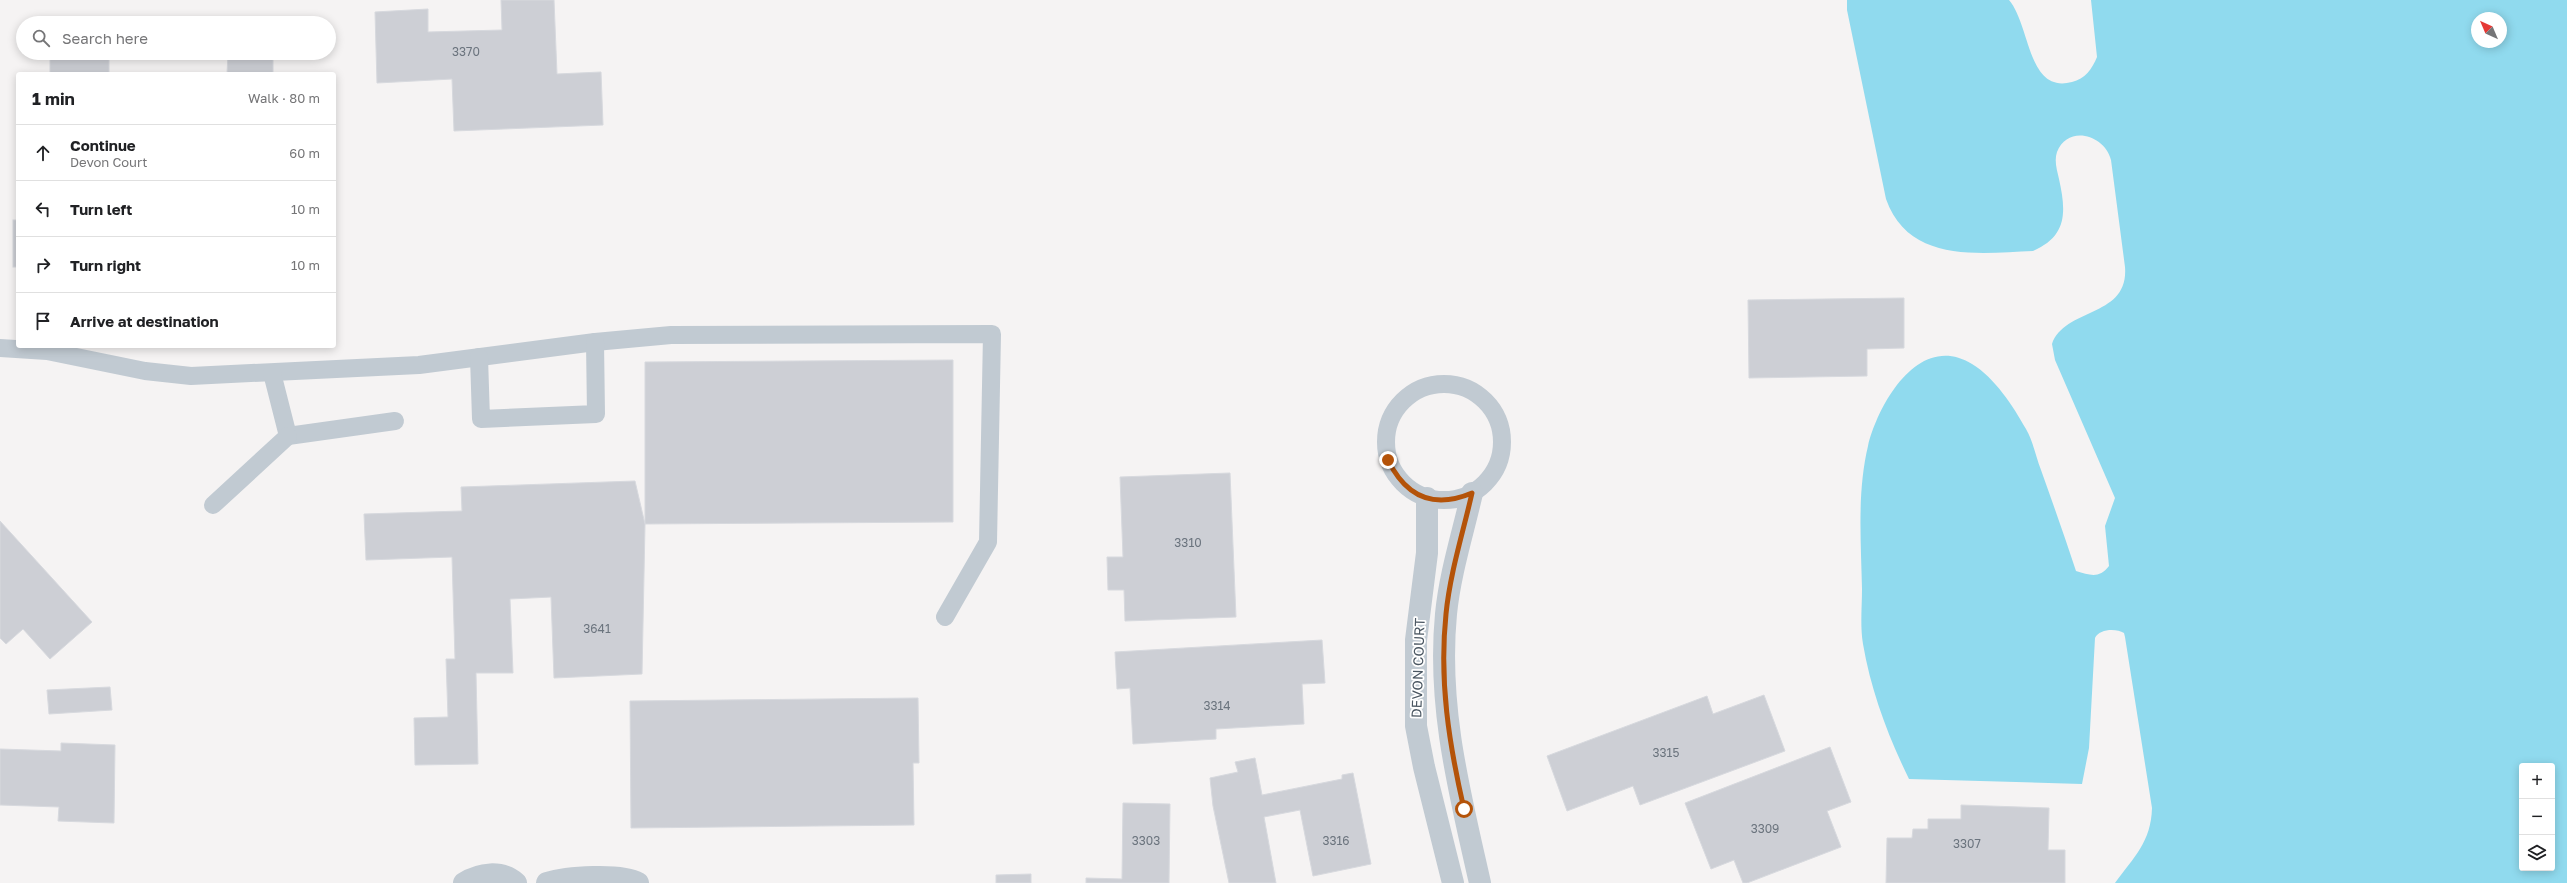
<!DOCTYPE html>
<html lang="en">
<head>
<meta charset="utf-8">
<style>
  :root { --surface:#fff; --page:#f2f2f2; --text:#202124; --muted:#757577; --line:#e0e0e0 }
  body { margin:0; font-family:"Golos Text",sans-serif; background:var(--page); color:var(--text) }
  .controls { position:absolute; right:12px; bottom:12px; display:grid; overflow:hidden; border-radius:4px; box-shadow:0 2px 10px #0003 }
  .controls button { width:36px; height:36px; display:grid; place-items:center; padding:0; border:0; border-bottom:1px solid var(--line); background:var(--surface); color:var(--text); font:20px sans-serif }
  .compass { position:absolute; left:2471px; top:12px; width:36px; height:36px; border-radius:50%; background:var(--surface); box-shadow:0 2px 10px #0003; rotate:316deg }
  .stop { position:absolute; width:12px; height:12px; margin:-9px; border:3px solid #b45309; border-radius:50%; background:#fff }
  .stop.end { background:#b45309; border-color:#fff; box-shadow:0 1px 4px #0008 }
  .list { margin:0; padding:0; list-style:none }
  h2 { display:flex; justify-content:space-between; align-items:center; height:52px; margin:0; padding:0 16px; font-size:17px }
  h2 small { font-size:13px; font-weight:400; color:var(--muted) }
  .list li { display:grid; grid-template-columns:26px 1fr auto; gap:12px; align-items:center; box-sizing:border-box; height:56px; padding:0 16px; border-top:1px solid var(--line) }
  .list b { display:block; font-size:15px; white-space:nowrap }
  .list p { margin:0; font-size:13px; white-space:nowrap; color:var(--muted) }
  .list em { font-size:13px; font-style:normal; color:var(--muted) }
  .icon { flex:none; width:22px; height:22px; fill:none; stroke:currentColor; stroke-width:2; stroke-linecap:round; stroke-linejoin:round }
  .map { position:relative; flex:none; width:2567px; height:883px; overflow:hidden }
  .search { position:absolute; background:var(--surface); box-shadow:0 2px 10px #0003; left:16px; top:16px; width:320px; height:44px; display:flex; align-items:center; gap:10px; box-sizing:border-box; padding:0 14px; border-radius:22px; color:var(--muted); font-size:15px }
  .panel { position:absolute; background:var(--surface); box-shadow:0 2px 10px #0003; left:16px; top:72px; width:320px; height:276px; border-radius:4px }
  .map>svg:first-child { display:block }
  .water { fill:#90daee; fill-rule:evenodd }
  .building { fill:#cdcfd5; stroke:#d7d9de }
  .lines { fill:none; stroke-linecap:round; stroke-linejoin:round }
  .service { stroke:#c1cad2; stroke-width:18 }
  .minor { stroke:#c1cad2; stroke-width:22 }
  .route { stroke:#b45309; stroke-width:5 }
  .labels { text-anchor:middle; stroke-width:3.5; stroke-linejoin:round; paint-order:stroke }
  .number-label { font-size:12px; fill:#6b747e }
  .street-label { font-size:14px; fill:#4a5661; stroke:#fff }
</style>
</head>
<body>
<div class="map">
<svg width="2567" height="883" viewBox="0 0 2567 883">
  <rect width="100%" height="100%" fill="#f5f3f3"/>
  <!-- water -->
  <path class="water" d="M1847,0H2009C2031,26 2027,94 2072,82C2085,79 2092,69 2097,57L2091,0H2567V883H2115C2134,857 2151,842 2152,808L2125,637L2124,633C2116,628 2099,629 2095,638L2089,748L2082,784L1909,779C1888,736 1871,691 1863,644C1860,626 1862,607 1862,589C1861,541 1857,492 1868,446C1878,404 1919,331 1972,364C1995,378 2013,406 2026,429C2033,441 2036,457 2041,470C2053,504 2065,537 2076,571C2090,575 2099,579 2109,566L2105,526L2115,498L2055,360L2052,344C2065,307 2129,318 2125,267L2111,160C2105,135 2068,124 2057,152C2054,161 2057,170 2059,179C2066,211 2068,236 2033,251C1980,253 1909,264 1886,199L1847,10ZM2477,18H2501V42H2477ZM2522,766H2552V868H2522Z"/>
  <!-- building -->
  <g class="building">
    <path d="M501,0H554L557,74L601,72L603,125L454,131L452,79L377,83L375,12L428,9V32L502,30Z"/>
    <path d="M50,53L109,54V74H50Z"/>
    <path d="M228,54L273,55V74H227Z"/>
    <rect x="13" y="220" width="5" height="47"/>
    <path d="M1904,298V348L1867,349V376L1749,378L1748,300Z"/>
    <path d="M953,360V522L645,524V362Z"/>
    <path d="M1230,473L1236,617L1125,621L1124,590H1108L1107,557H1123L1120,477Z"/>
    <path d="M635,481L645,524L642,674L554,678L551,597L510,599L513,673H476L478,764L415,765L414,718L448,717L446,659H455L452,557L366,560L364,514L462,511L461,487Z"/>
    <path d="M0,521L92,622L50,659L23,629L6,644L0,638Z"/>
    <path d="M1322,640L1325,683L1302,684L1304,724L1216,729V739L1133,744L1130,688L1117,689L1115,652Z"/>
    <path d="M110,687L112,710L49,714L47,690Z"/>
    <path d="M1764,695L1785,751L1640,805L1633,786L1567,811L1547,756L1707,696L1713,714Z"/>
    <path d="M918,698L919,763H913L914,825L631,828L630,701Z"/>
    <path d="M61,743L115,745L114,823L58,821L59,807L0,805V749L61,751Z"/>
    <path d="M1830,747L1851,802L1827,811L1841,847L1747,883H1743L1734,860L1711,869L1685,803Z"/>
    <path d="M1255,758L1262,795L1342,779V775L1353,773L1371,864L1313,876L1300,810L1264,817L1276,883H1229L1213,806L1210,778L1238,772L1235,762Z"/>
    <path d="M1123,803L1170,804L1169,883H1086V878L1122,879Z"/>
    <path d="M1961,805L2049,808L2048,850H2065V883H1886L1887,838H1912L1913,829H1928V819H1961Z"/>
    <path d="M1031,874V883H996V875Z"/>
  </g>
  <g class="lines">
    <!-- service -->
    <g class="service">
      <path d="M0,348L47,351L145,371L191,376L419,365L595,342L671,335L992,334L988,542L945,617"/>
      <path d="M479,357L481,419L596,414L595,342"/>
      <path d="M272,373L288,436L395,421"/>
      <circle cx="1444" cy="442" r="58"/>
      <path d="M213,505L288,436"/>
    </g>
    <!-- minor -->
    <g class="minor">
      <path d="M1472,493C1463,533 1450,573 1446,614C1437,707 1460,794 1480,883"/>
      <path d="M1427,498V553L1416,640V726L1424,767L1453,883"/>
      <path d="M464,883C480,873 501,870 516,883"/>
      <path d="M547,883C566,877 621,873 638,883"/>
    </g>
  </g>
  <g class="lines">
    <!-- route -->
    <path class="route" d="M1388,460C1406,497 1434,509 1472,493C1463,533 1450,573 1446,614C1439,681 1449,744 1464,809"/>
  </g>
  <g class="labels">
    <!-- number labels -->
    <g class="number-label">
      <text x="466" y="56">3370</text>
      <text x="1188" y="547">3310</text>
      <text x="597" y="633">3641</text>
      <text x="1217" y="710">3314</text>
      <text x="1666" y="757">3315</text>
      <text x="1765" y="833">3309</text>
      <text x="1146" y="845">3303</text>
      <text x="1336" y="845">3316</text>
      <text x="1967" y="848">3307</text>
    </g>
    <!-- street labels -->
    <g class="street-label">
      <text transform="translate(1418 668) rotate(-88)" y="5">DEVON COURT</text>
    </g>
  </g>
</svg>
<div class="controls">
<button>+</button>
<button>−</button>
<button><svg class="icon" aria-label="layers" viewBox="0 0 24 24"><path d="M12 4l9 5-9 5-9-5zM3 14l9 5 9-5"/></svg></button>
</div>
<svg class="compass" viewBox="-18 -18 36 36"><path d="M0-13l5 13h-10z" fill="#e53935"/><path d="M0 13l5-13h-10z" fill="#757577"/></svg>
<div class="stop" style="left:1464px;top:809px"></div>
<div class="stop end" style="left:1388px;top:460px"></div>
<div class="search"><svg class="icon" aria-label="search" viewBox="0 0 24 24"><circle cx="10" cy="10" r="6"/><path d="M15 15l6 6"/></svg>Search here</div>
<section class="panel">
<h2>1 min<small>Walk · 80 m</small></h2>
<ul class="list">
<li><svg class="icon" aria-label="ahead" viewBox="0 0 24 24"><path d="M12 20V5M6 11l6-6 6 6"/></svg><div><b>Continue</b><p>Devon Court</p></div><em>60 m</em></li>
<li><svg class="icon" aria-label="left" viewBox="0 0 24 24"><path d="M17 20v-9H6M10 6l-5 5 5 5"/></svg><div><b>Turn left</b></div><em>10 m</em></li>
<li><svg class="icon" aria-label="right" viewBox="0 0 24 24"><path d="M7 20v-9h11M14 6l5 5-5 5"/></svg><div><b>Turn right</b></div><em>10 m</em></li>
<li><svg class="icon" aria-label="arrive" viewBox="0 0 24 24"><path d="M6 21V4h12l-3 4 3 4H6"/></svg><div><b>Arrive at destination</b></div></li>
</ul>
</section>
</div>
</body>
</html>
